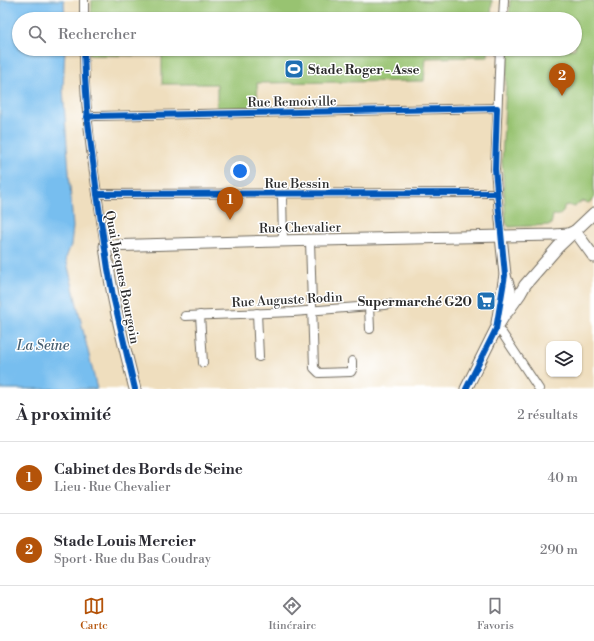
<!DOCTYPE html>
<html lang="fr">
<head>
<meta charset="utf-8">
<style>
  :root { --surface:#fff; --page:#f2f2f3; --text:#2b2b33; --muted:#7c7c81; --line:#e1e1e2; --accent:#b45309 }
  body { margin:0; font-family:"Libre Bodoni",serif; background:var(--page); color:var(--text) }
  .controls { position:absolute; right:12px; bottom:12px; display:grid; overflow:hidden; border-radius:8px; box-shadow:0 1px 3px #0004 }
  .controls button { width:36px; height:36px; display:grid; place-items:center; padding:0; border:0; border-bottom:1px solid var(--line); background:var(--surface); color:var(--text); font:20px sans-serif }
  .you { position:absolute; left:240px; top:171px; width:14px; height:14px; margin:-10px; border:3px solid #fff; border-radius:50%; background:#1a73e8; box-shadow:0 0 0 6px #1a73e833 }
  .badge { display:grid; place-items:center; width:26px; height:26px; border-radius:50%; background:var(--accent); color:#fff; font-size:13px; font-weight:700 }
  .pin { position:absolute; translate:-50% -33px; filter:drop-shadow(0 1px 2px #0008) }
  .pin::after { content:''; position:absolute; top:21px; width:14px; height:12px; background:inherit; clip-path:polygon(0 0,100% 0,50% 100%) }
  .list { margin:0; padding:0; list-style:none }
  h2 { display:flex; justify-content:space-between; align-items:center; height:52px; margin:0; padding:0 16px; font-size:17px }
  h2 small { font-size:13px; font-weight:400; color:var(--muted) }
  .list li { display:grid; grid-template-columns:26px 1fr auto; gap:12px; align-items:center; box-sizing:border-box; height:72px; padding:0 16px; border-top:1px solid var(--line) }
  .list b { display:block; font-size:15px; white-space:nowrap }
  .list p { margin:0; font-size:13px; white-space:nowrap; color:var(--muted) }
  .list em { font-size:13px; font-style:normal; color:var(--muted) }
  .icon { flex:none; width:22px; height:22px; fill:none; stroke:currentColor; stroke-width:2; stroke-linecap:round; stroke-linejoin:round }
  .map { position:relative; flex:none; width:594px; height:389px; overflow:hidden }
  .search { position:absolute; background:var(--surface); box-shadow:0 1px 3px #0004; left:12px; right:12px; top:12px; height:44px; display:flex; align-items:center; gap:10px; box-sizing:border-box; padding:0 14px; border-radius:22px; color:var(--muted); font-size:15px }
  .sheet { height:196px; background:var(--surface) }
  nav { display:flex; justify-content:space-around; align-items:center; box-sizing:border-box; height:56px; border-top:1px solid var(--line); background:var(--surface); font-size:11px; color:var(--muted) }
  nav a { display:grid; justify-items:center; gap:2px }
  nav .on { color:var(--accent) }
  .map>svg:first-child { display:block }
  .green { fill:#98c371; stroke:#62774e }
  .water { fill:#77beef; stroke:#51748d }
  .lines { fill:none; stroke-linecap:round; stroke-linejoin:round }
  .street-casing { stroke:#706a5e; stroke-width:10 }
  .secondary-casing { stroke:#706a5e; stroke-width:13 }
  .street { stroke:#fff; stroke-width:8 }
  .secondary { stroke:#fff; stroke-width:11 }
  .cycleway-casing { stroke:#fff; stroke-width:8 }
  .cycleway { stroke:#0057b8; stroke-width:6 }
  .labels { text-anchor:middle; stroke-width:3; stroke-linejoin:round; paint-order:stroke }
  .poi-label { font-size:13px; font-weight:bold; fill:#2b2b2b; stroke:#fff; text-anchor:start }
  .street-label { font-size:13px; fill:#2b2b2b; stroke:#fff }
  .water-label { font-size:14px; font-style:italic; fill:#465e70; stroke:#fff }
</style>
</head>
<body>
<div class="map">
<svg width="594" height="389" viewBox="0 0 594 389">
  <rect width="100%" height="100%" fill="#fff"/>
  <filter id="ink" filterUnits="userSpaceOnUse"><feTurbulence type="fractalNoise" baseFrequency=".025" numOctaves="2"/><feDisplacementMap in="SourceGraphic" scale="8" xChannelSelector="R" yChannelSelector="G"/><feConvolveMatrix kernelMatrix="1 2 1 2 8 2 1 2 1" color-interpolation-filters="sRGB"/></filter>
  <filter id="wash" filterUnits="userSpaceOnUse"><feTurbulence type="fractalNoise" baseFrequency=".012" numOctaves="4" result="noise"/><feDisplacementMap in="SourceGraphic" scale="16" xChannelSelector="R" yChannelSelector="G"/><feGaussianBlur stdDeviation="0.9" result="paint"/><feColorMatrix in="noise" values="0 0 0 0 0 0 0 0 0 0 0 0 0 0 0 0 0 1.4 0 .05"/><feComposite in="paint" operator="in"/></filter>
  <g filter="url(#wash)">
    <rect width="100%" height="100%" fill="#efdebe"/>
    <!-- green -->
    <g class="green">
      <path d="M92,0H408L431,1V0H492L491,19H91Z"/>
      <path d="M510,0H594V198L589,203L582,201L574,207L569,205L564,206C564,214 560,216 553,215L551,225L509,227L506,223L502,161L508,49H575V19H509Z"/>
      <path d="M89,49H488V57L426,58L424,81L257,83L258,107L217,108V84H162V56L89,55Z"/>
    </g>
    <!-- water -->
    <path class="water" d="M0,0H64L65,19H19V49H65L63,89L73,227L71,245L66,258L97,389H0Z"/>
  </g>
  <g filter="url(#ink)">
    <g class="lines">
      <defs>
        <g id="street">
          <path d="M84,0V19"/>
          <path d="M503,19L504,0"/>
          <path d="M84,49C84,115 95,181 105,246"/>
          <path d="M500,49L495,169L501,236"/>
          <path d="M87,117L95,116L497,108"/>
          <path d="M97,194L497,193"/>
          <path d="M282,195L283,241"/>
          <path d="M310,241L314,368L319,373L351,372L352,370V361"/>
          <path d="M369,306L370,329"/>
          <path d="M257,313L259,357"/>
          <path d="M200,315L203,363"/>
          <path d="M185,316L293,312L384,305L389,304"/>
          <path d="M496,329L502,333L539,389"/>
        </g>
        <g id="secondary">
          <path d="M575,231L594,257"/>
          <path d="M505,276L510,290L509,303L507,310"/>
          <path d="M497,323L505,275L501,236"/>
          <path d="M135,389C123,342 111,294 105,246L277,241L554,235L568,234L575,231"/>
          <path d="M466,389L496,329L505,314L508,311L520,294L525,285L558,247L594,213"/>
        </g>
      </defs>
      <!-- street casing -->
      <use href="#street" class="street-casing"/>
      <!-- secondary casing -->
      <use href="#secondary" class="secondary-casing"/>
      <!-- street -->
      <use href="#street" class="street"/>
      <!-- secondary -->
      <use href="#secondary" class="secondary"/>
      <defs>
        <g id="cycleway">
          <path d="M84,49L85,77L88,122L97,194L108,269L113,296L135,389"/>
          <path d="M87,117L95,116L497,108L495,169L505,275L496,329L466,389"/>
          <path d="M97,194L497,193"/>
        </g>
      </defs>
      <!-- cycleway casing -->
      <use href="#cycleway" class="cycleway-casing"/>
      <!-- cycleway -->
      <use href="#cycleway" class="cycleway"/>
    </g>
  </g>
  <!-- icons -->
  <defs>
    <symbol id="stadium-square" viewBox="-11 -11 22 22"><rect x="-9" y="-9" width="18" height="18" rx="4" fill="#1f6fb2" stroke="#fff"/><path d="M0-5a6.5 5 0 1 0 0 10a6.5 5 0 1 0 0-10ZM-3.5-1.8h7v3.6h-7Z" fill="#fff"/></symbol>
    <symbol id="supermarket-square" viewBox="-11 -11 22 22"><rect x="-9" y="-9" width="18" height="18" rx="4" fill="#1f6fb2" stroke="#fff"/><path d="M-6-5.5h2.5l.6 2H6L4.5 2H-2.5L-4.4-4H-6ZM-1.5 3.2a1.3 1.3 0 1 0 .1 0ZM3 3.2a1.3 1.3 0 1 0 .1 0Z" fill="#fff"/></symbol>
  </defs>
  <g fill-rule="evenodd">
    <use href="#stadium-square" x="283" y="58" width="22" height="22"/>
    <use href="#supermarket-square" x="475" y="290" width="22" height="22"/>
  </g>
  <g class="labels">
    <!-- poi labels -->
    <g class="poi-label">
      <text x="308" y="74">Stade Roger - Asse</text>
      <text x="472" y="306" text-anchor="end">Supermarché G20</text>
    </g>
    <!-- street labels -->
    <g class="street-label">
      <text transform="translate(292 101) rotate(-1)" y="5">Rue Remoiville</text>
      <text x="297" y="188">Rue Bessin</text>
      <text transform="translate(300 227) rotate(-1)" y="5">Rue Chevalier</text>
      <text transform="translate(123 277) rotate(79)" y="5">Quai Jacques Bourgoin</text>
      <text transform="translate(287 299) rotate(-3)" y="5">Rue Auguste Rodin</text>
    </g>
    <!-- water labels -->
    <g class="water-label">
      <text x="43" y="350">La Seine</text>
    </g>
  </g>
</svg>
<div class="controls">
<button><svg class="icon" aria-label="layers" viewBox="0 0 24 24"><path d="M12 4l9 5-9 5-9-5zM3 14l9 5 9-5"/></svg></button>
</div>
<div class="you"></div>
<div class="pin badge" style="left:230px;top:220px">1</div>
<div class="pin badge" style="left:562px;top:96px">2</div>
<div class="search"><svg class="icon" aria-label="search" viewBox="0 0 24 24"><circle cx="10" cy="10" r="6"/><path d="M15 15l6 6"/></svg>Rechercher</div>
</div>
<section class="sheet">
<h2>À proximité<small>2 résultats</small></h2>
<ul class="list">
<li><span class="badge">1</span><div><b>Cabinet des Bords de Seine</b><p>Lieu · Rue Chevalier</p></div><em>40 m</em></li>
<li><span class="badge">2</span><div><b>Stade Louis Mercier</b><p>Sport · Rue du Bas Coudray</p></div><em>290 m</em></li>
</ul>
</section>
<nav>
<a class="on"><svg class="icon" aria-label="map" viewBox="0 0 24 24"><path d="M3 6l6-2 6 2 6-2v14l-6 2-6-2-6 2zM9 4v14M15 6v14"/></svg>Carte</a>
<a><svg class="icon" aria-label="directions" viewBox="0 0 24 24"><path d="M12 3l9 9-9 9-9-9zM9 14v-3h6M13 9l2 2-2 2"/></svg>Itinéraire</a>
<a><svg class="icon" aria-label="saved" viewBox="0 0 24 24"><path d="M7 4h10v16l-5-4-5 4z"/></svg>Favoris</a>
</nav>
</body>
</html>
